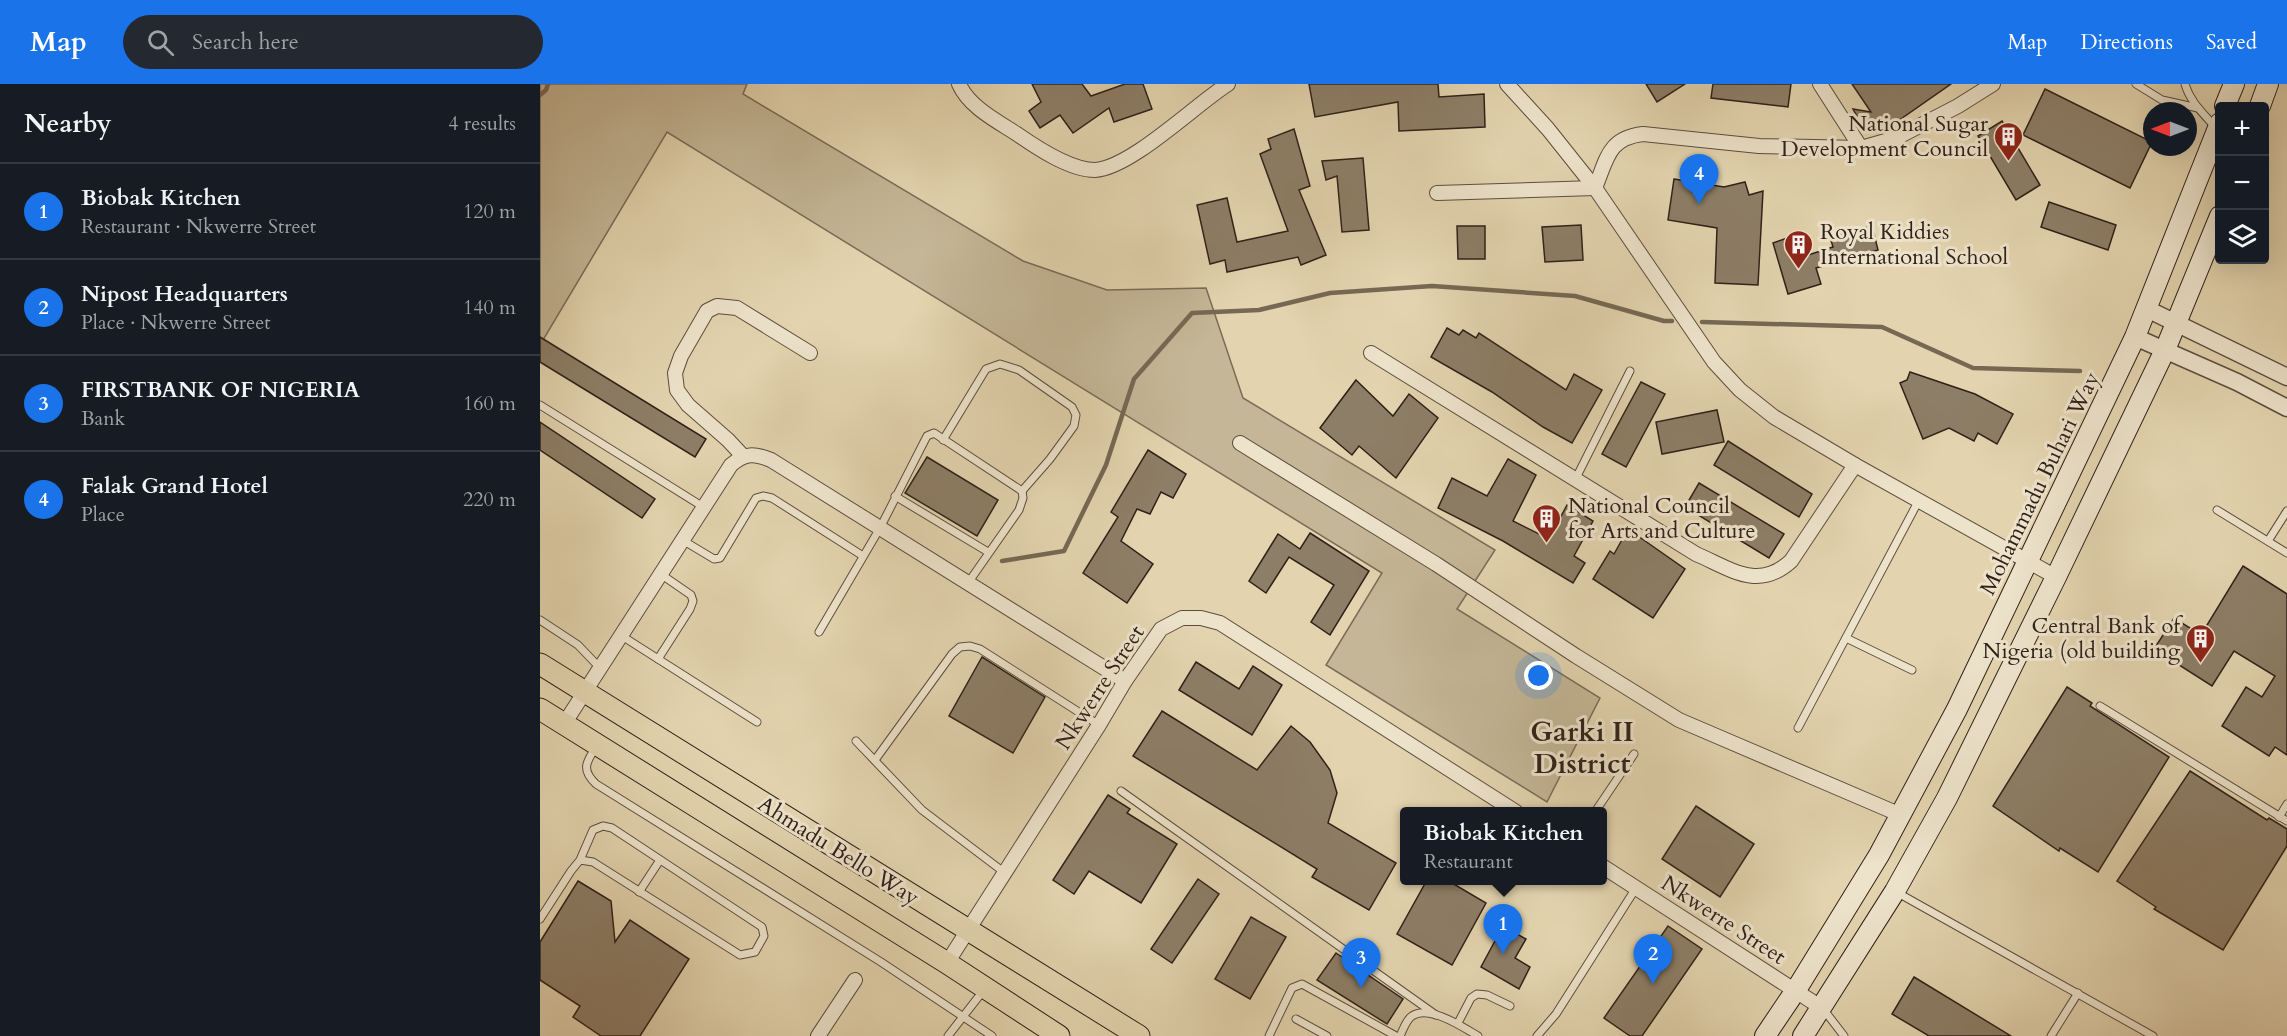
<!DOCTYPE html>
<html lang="en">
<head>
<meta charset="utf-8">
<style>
  :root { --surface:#171b24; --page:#242831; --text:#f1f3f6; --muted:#9ea1a6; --line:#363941; --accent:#1a73e8 }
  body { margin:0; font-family:Cardo,serif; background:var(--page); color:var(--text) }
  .controls { position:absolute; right:18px; top:18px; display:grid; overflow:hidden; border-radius:6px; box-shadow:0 6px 24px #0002 }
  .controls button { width:54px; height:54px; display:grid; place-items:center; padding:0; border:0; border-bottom:2px solid var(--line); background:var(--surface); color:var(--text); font:30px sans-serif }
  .compass { position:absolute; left:1603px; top:18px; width:54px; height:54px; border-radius:50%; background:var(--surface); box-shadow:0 6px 24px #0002; rotate:270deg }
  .you { position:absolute; left:999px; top:592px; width:21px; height:21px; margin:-15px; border:4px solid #fff; border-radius:50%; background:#1a73e8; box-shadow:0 0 0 9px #1a73e833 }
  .badge { display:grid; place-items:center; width:39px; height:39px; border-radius:50%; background:var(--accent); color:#fff; font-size:20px; font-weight:700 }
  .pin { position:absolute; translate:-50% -50px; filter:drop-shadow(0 2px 3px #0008) }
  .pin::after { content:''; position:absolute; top:32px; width:21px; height:18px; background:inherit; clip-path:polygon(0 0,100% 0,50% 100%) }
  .popup { position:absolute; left:860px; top:723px; width:207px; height:78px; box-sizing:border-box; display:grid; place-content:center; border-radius:6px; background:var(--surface); filter:drop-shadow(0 2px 4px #0005); font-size:20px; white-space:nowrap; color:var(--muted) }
  .popup b { font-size:22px; color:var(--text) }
  .popup::after { content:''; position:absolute; left:50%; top:100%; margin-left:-12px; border:12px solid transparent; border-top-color:var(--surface) }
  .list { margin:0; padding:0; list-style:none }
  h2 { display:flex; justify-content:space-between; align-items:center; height:78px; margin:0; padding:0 24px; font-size:26px }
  h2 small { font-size:20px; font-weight:400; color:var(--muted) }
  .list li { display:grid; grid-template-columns:39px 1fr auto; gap:18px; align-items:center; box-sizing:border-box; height:96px; padding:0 24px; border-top:2px solid var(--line) }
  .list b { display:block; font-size:22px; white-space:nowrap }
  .list p { margin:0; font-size:20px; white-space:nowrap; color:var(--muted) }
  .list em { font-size:20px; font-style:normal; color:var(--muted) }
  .icon { flex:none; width:33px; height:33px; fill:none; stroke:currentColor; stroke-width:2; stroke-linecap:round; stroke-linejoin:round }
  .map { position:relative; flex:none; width:1747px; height:952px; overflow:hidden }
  header { display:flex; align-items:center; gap:36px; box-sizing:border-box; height:84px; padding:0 30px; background:var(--accent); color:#fff }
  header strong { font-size:28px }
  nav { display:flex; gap:33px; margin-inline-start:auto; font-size:21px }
  .search { width:420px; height:54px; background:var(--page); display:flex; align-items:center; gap:15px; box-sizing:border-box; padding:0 21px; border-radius:33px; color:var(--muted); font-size:22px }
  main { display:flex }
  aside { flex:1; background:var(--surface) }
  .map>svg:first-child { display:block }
  .green { fill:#c4b696; stroke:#7a6c58; stroke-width:1.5 }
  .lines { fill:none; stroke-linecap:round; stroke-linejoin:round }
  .stream { stroke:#766854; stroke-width:4.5 }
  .building { fill:#8d7e67; stroke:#2f2119; stroke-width:1.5 }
  .service-casing { stroke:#5c4e3e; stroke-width:9 }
  .minor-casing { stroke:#5c4e3e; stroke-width:16 }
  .tertiary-casing { stroke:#5c4e3e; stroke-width:19 }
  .secondary-casing { stroke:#2f2119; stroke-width:22 }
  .primary-casing { stroke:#2f2119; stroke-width:23 }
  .service { stroke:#ede3cb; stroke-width:7 }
  .minor { stroke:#ede3cb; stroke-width:14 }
  .tertiary { stroke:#ede3cb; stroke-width:16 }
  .secondary { stroke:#ede3cb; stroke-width:20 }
  .primary { stroke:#e3d4af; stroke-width:21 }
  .labels { text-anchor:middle; stroke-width:6; stroke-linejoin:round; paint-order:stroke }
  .poi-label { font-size:22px; fill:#2f2119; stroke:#ede3cb; text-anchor:end }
  .street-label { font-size:22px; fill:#2f2119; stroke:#ede3cb }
  .district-label { font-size:28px; font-weight:bold; fill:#2f2119; stroke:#ede3cb }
</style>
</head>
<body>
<header>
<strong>Map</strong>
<div class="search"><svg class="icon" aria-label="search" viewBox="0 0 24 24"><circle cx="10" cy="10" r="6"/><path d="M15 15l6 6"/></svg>Search here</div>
<nav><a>Map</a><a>Directions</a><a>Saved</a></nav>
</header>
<main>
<aside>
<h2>Nearby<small>4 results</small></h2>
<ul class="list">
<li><span class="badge">1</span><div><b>Biobak Kitchen</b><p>Restaurant · Nkwerre Street</p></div><em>120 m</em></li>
<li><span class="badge">2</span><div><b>Nipost Headquarters</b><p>Place · Nkwerre Street</p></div><em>140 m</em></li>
<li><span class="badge">3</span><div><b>FIRSTBANK OF NIGERIA</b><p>Bank</p></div><em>160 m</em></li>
<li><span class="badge">4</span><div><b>Falak Grand Hotel</b><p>Place</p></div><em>220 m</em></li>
</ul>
</aside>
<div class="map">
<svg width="1747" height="952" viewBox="0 0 1747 952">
  <rect width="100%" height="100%" fill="#e3d4af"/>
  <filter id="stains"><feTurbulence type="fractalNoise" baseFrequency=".00333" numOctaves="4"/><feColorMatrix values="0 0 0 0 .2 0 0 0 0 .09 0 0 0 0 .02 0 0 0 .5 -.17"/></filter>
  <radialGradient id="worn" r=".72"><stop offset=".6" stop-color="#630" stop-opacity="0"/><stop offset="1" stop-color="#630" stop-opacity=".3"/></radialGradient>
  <!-- green -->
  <path class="green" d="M0,0H207L203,10L483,177L567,206L666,204L703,314L955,466L917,525L1060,614L1007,718L786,581L842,489L127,48L0,261Z"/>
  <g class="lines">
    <!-- stream -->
    <g class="stream">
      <path d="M0,11L6,6L8,0"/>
      <path d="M1162,238L1342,243L1433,284L1540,287"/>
      <path d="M462,477L524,467L566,381L594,295L652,229L719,226L790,209L892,202L1035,212L1124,237H1132"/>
    </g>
  </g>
  <!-- building -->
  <g class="building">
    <path d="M492,0H542L551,12L585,0H603L612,25L574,38L569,24L533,49L520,31L500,44L489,27L501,18Z"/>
    <path d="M769,0H898L899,13L944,10L945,43L859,47L858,18L775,33Z"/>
    <path d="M1106,0H1145L1117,18Z"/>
    <path d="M1173,0H1251L1248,23L1171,14Z"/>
    <path d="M1312,0H1411L1345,46L1323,43L1313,25L1331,28Z"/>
    <path d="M1505,5L1612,58L1590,104L1483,51Z"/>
    <path d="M1462,37L1500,101L1476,116L1438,52Z"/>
    <path d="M754,45L770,102L759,106L786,171L761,181L758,173L687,188L685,176L670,180L657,121L687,114L697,158L748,147L720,70L731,65L728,55Z"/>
    <path d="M823,74L829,146L802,148L797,92L786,96L782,77Z"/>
    <path d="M1134,95L1184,103L1205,98L1209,111L1223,107L1218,201L1175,199L1177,144L1128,136Z"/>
    <path d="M1509,118L1576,141L1568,166L1501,143Z"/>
    <path d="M1041,141L1043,176L1005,178L1002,143Z"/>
    <path d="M917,142H945V175H918Z"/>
    <path d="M1332,142L1338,166L1276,184L1281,200L1248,210L1233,159L1247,154L1250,164L1262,161L1265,172L1293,163L1290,153Z"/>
    <path d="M907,244L919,251L923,246L936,254L939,249L1026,306L1034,290L1062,306L1032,359L1003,343L952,308L891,273Z"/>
    <path d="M0,253L166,355L155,373L0,278Z"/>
    <path d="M1370,288L1435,310L1473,330L1457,360L1438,349L1434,357L1409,344L1383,355L1360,299L1367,296Z"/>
    <path d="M816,296L853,332L869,310L898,334L856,394L819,362L812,371L780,344Z"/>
    <path d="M1101,298L1125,310L1086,383L1062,370Z"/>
    <path d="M1177,326L1184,358L1122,370L1116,338Z"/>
    <path d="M0,338L115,415L102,434L0,366Z"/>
    <path d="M1188,357L1272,410L1259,433L1174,381Z"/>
    <path d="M608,366L646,390L633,414L621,408L610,430L597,425L581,457L613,480L587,519L543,489L578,433L571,428Z"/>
    <path d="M387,373L458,416L437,452L365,409Z"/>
    <path d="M968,375L996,391L973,437L1009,455L1027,421L1053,437L1034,472L1045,479L1033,499L963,457L898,424L912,394L947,412Z"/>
    <path d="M1159,399L1244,450L1229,474L1145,423Z"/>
    <path d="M1088,445L1145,485L1113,534L1053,495L1070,467L1074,470Z"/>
    <path d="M770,449L829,487L790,551L771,538L794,501L749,473L726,509L709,497L738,450L760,465Z"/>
    <path d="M1703,482L1747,510V671L1735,663L1729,672L1682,642L1706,603L1722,613L1735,592L1694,567L1672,602L1614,565L1634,534L1661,551Z"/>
    <path d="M442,573L505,613L473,669L409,632Z"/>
    <path d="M656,578L699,605L713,582L742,601L712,651L639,606Z"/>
    <path d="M1527,603L1552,619L1550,622L1629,673L1558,788L1520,764L1519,767L1453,722Z"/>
    <path d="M622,627L717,686L751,642L770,658L790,686L797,709L788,739L856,779L829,826L772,793L777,785L593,672Z"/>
    <path d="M1650,687L1727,736L1729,734L1747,745V762L1683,866L1614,825L1616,823L1577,797Z"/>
    <path d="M568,711L590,725L587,729L637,760L601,819L549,787L534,810L513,796Z"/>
    <path d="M1156,722L1214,760L1180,813L1122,775Z"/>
    <path d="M658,795L679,810L632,879L611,865Z"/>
    <path d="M887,796H907L946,819L912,881L857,850Z"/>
    <path d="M38,797L71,817L75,858L90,836L149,875L100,952H61L33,933L40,922L0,896V858Z"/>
    <path d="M711,833L746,853L710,915L675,895Z"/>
    <path d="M963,842L986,855L975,874L990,883L979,905L941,883Z"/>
    <path d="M1128,842L1162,865L1102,952H1090L1064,934Z"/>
    <path d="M796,869L863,915L847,940L777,896Z"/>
    <path d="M1374,893L1471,952H1389L1352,930Z"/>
  </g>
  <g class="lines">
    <defs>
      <g id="service">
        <path d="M1596,0L1622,16L1658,24"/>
        <path d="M1645,0C1650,18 1664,30 1676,44"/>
        <path d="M0,321L165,424"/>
        <path d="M403,356L446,285L460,280L479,286L532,323L536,331L534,342L510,375L482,407"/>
        <path d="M1035,396L1090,287"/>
        <path d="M355,412L448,468"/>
        <path d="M1677,426L1747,469"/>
        <path d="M144,457L174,475L180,474L216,414L223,412L232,414L323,472"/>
        <path d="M1728,457L1747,427"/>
        <path d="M0,536L38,561L61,585"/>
        <path d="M279,548L340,444L387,352L394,349L482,407L483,414L479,426L428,499"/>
        <path d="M82,552L217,638"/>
        <path d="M1306,554L1372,586"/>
        <path d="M118,575L150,525L153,517L151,511L122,491"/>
        <path d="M1560,622L1747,737"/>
        <path d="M1258,644L1379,416"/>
        <path d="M316,657L382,726L465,789"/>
        <path d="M56,663C46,678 41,686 56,700L341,878L452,952"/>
        <path d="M335,676L412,570L420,563L430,562L440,565L559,641"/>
        <path d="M581,707L896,931"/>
        <path d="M1055,728L1094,670"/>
        <path d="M1739,733L1747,720"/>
        <path d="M99,808L120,776"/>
        <path d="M1358,809L1613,952"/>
        <path d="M0,835L31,787L40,776L53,778L200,871L215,868L224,852L222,843L72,744L63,742L53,746L40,776"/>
        <path d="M1284,926L1304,952"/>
        <path d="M756,935L787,952"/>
        <path d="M918,939L931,914L937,910L947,911L970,922"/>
        <path d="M408,952L443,907"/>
        <path d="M729,952L752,904L762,900L856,952"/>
        <path d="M860,952C863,946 866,936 872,932C889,920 924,944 938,952"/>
        <path d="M997,952L1016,930L1096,804"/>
        <path d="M1511,952L1538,909"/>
      </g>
      <g id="minor">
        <path d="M419,0C429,23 457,37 477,50C497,64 530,86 555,86C591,84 656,20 688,0"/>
        <path d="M967,0L1008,45L1055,104L1174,278L1200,306L1234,333L1315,381L1516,493"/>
        <path d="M1280,0L1321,64"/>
        <path d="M897,109L1055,104C1067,75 1068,54 1103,50L1219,62L1321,64L1356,54L1418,22L1453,0"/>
        <path d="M831,269L1156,470C1191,485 1218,507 1251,477L1315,381"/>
        <path d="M700,359L896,480L1036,572L1139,636L1361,731"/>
        <path d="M202,371L188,356L148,321L137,306L135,289L141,272L167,227L177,222L197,224L270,269"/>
        <path d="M24,640L191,381C205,369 214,369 231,376L585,597"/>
        <path d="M1062,782L1282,924"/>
        <path d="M407,879L559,641L585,597L621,545L642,534H661L680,539L976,728"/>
        <path d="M278,952L315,896"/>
      </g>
      <g id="tertiary">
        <path d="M1607,225L1747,293"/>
        <path d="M1595,253L1697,298L1747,324"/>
      </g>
      <g id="secondary">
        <path d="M1685,22L1694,0"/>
        <path d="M1720,22L1728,0"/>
        <path d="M1225,952L1256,906L1339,771L1417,625L1595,253L1680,39"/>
        <path d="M1263,952L1355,807L1407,714L1516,493L1625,266L1680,132"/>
      </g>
      <g id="primary">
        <path d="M0,580L599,952"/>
        <path d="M0,625L407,879L519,952"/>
      </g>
    </defs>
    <!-- service casing -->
    <use href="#service" class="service-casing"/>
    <!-- minor casing -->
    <use href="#minor" class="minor-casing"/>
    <!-- tertiary casing -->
    <use href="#tertiary" class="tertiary-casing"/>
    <!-- secondary casing -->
    <use href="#secondary" class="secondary-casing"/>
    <!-- primary casing -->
    <use href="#primary" class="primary-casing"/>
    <!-- service -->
    <use href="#service" class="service"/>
    <!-- minor -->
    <use href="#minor" class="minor"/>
    <!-- tertiary -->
    <use href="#tertiary" class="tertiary"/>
    <!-- secondary -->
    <use href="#secondary" class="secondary"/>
    <!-- primary -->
    <use href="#primary" class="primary"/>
  </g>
  <!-- icons -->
  <defs>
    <symbol id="building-pin" viewBox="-11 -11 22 30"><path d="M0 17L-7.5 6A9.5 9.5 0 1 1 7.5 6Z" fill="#8f2418" stroke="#ede3cb"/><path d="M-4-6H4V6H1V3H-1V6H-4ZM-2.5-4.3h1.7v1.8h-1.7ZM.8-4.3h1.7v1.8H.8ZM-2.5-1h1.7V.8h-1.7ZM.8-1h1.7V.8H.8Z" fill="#fff"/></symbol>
  </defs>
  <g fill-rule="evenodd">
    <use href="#building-pin" x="1452" y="36" width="33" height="45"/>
    <use href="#building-pin" x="1242" y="144" width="33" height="45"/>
    <use href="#building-pin" x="990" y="418" width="33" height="45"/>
    <use href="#building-pin" x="1644" y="538" width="33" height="45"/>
  </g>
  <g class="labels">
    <!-- poi labels -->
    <g class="poi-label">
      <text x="1448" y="47">National Sugar<tspan x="1448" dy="25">Development Council</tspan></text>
      <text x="1280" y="155" text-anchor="start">Royal Kiddies<tspan x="1280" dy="25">International School</tspan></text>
      <text x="1028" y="429" text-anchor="start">National Council<tspan x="1028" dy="25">for Arts and Culture</tspan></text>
      <text x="1640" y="549">Central Bank of<tspan x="1640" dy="25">Nigeria (old building</tspan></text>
    </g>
    <!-- street labels -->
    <g class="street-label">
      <text transform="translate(1499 399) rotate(-64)" y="8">Mohammadu Buhari Way</text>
      <text transform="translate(559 603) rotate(-57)" y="8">Nkwerre Street</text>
      <text transform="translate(299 766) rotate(32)" y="8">Ahmadu Bello Way</text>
      <text transform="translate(1184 835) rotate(33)" y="8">Nkwerre Street</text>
    </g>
    <!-- district labels -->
    <g class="district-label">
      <text x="1042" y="657">Garki II<tspan x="1042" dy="32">District</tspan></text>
    </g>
  </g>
  <rect width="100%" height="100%" filter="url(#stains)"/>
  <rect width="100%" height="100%" fill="url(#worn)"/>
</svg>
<div class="controls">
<button>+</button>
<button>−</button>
<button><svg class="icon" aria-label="layers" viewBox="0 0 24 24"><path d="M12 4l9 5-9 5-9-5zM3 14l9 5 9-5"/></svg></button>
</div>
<svg class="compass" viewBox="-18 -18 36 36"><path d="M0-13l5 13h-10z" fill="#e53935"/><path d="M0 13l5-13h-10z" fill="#9ea1a6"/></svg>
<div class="you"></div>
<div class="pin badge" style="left:963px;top:870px">1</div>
<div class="popup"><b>Biobak Kitchen</b>Restaurant</div>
<div class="pin badge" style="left:1113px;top:900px">2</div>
<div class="pin badge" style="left:821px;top:904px">3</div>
<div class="pin badge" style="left:1159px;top:120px">4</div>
</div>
</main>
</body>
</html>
